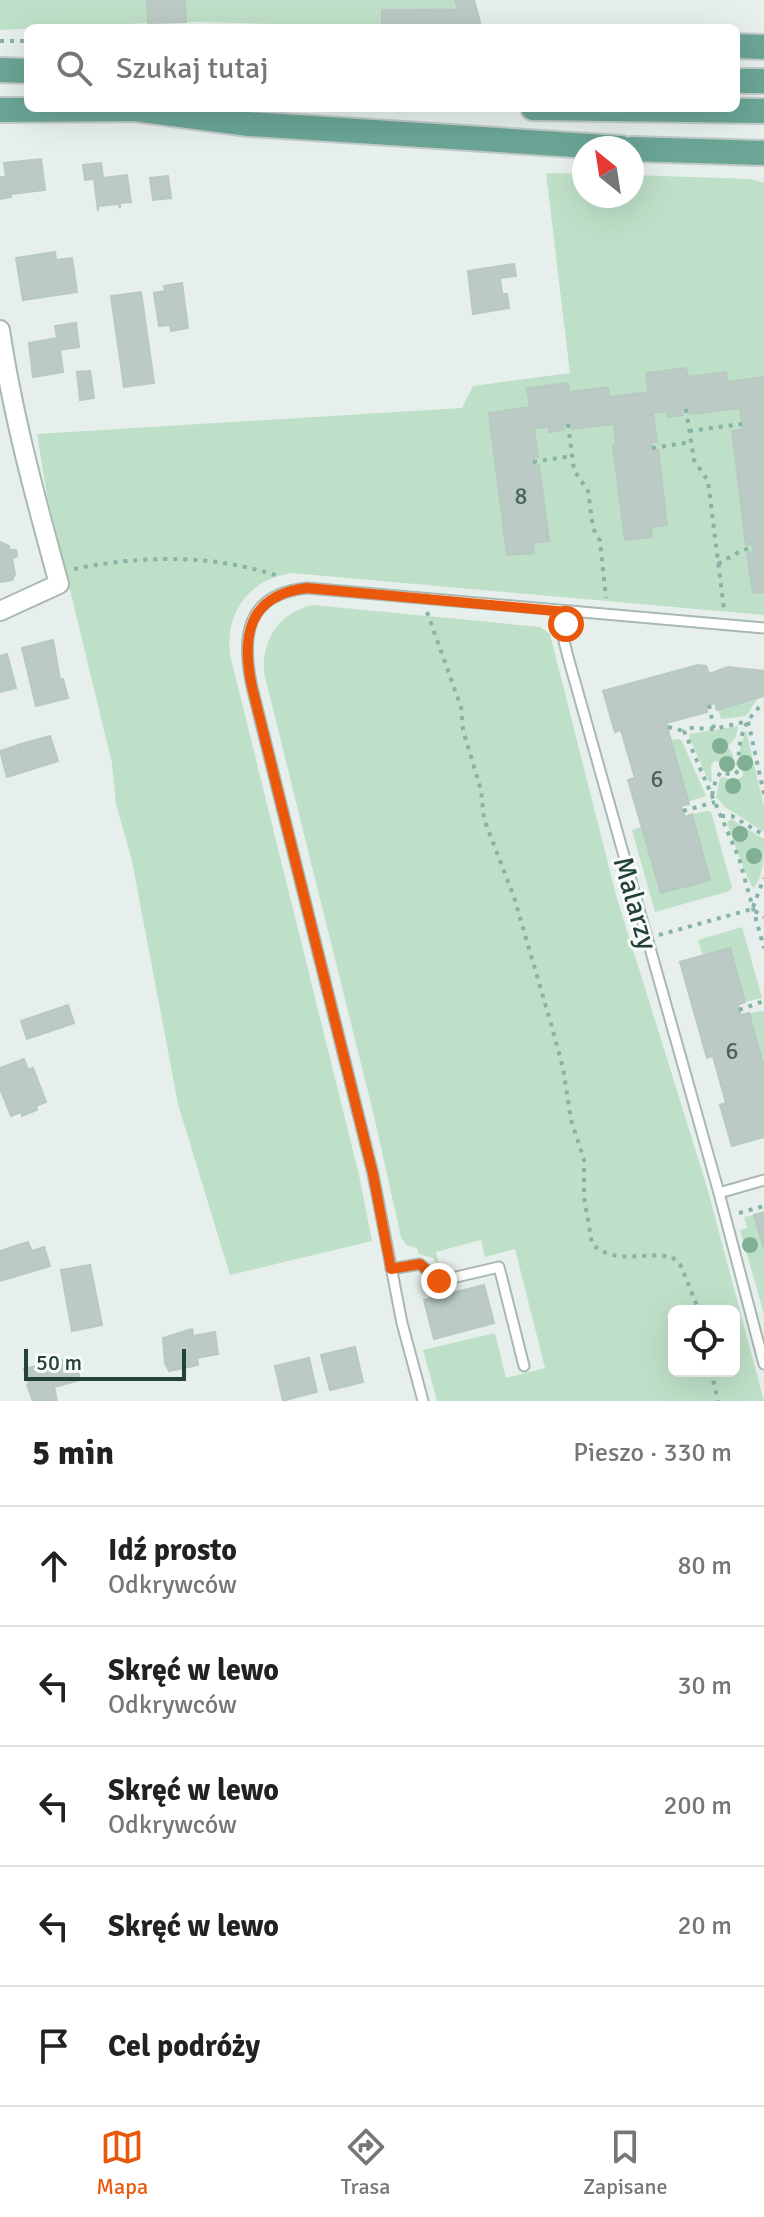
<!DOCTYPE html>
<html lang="pl">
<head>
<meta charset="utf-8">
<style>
  :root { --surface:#fff; --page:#f2f2f2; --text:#222; --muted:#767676; --line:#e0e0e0; --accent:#ea580c }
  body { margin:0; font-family:Signika,sans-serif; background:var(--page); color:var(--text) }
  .controls { position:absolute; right:24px; bottom:24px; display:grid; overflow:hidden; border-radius:12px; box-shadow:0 8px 32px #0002 }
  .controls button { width:72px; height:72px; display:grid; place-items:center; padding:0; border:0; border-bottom:2px solid var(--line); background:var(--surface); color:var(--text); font:40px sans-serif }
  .compass { position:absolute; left:572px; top:136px; width:72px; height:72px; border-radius:50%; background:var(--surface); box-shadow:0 8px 32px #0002; rotate:330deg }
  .scale { position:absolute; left:24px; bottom:20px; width:162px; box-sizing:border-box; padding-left:8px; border:4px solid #24423a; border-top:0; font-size:22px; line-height:28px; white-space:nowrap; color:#24423a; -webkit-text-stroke:6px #f7fbf9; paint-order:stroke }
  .stop { position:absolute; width:24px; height:24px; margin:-18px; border:6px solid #ea580c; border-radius:50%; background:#fff }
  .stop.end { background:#ea580c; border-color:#fff; box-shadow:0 2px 8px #0008 }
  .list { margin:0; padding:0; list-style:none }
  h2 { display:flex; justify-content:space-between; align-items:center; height:104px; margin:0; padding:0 32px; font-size:34px }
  h2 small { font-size:26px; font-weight:400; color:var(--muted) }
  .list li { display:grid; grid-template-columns:52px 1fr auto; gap:24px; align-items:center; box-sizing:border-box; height:120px; padding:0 32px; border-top:2px solid var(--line) }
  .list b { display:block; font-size:30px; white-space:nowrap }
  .list p { margin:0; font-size:26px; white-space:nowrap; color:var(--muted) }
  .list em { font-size:26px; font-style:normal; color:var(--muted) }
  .icon { flex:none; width:44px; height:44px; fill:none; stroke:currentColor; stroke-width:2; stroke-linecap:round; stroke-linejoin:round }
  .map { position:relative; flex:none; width:764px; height:1401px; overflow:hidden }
  .search { position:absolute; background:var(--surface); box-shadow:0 8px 32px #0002; left:24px; right:24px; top:24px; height:88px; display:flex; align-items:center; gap:20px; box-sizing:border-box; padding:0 28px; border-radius:12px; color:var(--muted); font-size:30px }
  .sheet { height:704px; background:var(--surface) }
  nav { display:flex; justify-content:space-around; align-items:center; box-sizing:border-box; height:112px; border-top:2px solid var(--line); background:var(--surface); font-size:22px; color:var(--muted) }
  nav a { display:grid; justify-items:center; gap:4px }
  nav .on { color:var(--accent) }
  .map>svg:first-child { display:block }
  .green { fill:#bfe0c8; fill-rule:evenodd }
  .building { fill:#bbcac4; stroke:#b8c9c2; stroke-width:2 }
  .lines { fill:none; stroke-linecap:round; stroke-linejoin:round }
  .service-casing { stroke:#a8b8b2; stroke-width:13 }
  .minor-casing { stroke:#a8b8b2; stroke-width:22 }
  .primary-casing { stroke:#c2cac8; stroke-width:28 }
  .path { stroke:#86b3a5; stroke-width:4; stroke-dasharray:4 6; stroke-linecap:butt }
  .service { stroke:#fff; stroke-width:9 }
  .minor { stroke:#fff; stroke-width:18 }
  .primary { stroke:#6aa596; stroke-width:24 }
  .tree { fill:#80af93 }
  .route { stroke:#ea580c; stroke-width:10 }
  .labels { text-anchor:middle; stroke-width:6; stroke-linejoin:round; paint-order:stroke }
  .number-label { font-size:24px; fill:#4a645c }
  .street-label { font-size:28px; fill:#24423a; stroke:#f7fbf9 }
</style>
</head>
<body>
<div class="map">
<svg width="764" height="1401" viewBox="0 0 764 1401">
  <rect width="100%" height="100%" fill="#e6efeb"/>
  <!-- green -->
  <g class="green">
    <path d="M0,0H147L148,23L0,30Z"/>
    <path d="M185,0H455L457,8L382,9V27L204,22H186Z"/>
    <path d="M546,173L584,174V196H632V175L750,179L764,183V615L292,573C249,579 225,613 230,655L359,1175L372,1241L230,1275L178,1104L132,861L116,804L112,763L47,495L37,434L462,408L473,386L570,373Z"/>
    <path d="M313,605L540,627L550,634L616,895L707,1187L764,1401H437L423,1350L495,1333L506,1378L545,1368L515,1249L485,1257L481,1240L436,1252L440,1269L433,1258L419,1254L417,1248L406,1245L401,1237L374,1116L264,673C262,640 278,613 313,605ZM674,1311H734V1371H674Z"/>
    <path d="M758,698L746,716L721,719L718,709Z"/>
    <path d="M738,726L736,737L728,746L733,755L732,768L726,771L720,762L714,761L711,766L712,782H709L689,737L690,734Z"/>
    <path d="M746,730L764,807V832L725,807L716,797L720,778L725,777L733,782L743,776L740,749Z"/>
    <path d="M678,739L682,741L706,796L688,802L671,740Z"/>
    <path d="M707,811L711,812L732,887L730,891L655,912L632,830L642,827L661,893L710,879L692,814Z"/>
    <path d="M731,819L764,839C764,857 764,875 754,888C747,881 732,836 727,823Z"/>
    <path d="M742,927L762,998L745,1002L730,948L703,956L698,940Z"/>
    <path d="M764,1011V1067L749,1013Z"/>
    <path d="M754,1215L764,1249V1314L740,1230L747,1228L744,1217Z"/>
  </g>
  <!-- building -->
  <g class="building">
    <path d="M147,0H185L186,22L148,23Z"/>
    <path d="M455,0H474L481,26L382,27V10L458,9Z"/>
    <path d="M41,159L45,190L11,194V197L0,199V177H6L4,163Z"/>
    <path d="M101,163L103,178L127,175L131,202L120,203V208L118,204L98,206V211L94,179L85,180L83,165Z"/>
    <path d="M168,176L171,198L153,200L150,178Z"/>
    <path d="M55,252L56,260L72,258L77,292L23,300L16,258Z"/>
    <path d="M514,264L516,276L500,278L502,294H507L509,308L473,314L468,271Z"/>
    <path d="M182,283L188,328L171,331L170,325L159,326L154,293L165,291L164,286Z"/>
    <path d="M141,292L154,383L124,387L111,296Z"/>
    <path d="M76,323L79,347L60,350L63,372L33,377L29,343L57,338L55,326Z"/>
    <path d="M686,368L688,377L726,372L728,382L764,377V592L753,593L747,553L753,552V548L752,544L746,545L732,431L743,429L740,408L690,414V408L682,409L683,415L668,417L667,411L653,413L657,442L651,443L652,451L658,450L667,525L651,527L652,537L625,540L613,446L616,445L614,424L572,429L571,424L563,425L564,430L549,432V427L534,428L538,457L533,458V462L534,466L539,465L549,541L533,543L534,553L507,555L489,413L530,407L527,388L568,383L569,392L608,387L609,397L648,392L646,373Z"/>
    <path d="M90,371L94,398L80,400L77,372Z"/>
    <path d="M0,542L9,546L10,550H16L17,556L12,559L15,574L12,580L0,582Z"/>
    <path d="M53,640L60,679H63L68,698L36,706L22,648Z"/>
    <path d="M7,654L16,688L0,692V656Z"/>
    <path d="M698,665L706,666L709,674L728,667L764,671V696L717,710L715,703L706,706L707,712L666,723L689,804L681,806L685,817L692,814L710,880L661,893L628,780L635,778L621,730L615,732L603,691Z"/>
    <path d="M50,736L58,761L26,771L18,745Z"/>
    <path d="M18,745L26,771L7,777L0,751Z"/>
    <path d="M730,948L745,1002L738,1005L739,1010L741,1015L749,1013L764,1067V1137L732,1146L720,1105L726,1103L713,1056L707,1058L680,962Z"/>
    <path d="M68,1005L74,1023L27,1039L21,1021Z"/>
    <path d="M24,1059L28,1070L33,1068L46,1102L36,1106L37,1110L22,1116L21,1112L11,1116L0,1088V1068Z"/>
    <path d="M764,1212V1249L754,1215Z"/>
    <path d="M28,1242L32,1251L44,1247L50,1266L0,1281V1251Z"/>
    <path d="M90,1265L102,1325L72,1331L61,1270Z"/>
    <path d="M484,1285L494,1323L434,1339L424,1300Z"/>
    <path d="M192,1329L193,1336L215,1332L218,1354L197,1358L198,1365L169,1371L165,1363L163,1338Z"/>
    <path d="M355,1347L363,1382L347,1386L338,1351Z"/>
    <path d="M338,1351L347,1386L330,1390L321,1355Z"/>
    <path d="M75,1357L80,1380L54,1387L57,1401H33L27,1385H29L24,1369Z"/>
    <path d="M309,1358L317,1392L300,1396L292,1362Z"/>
    <path d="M292,1362L300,1396L283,1401L275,1366Z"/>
  </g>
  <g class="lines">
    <defs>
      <g id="service">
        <path d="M567,612L564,641L568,657L719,1193L764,1364"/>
        <path d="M719,1193L764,1180"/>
        <path d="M391,1269L420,1264L439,1281L499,1267L524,1366"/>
        <path d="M423,1401L402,1323L373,1174L252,687C241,636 246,594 307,588L764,628"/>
      </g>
      <path id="minor" d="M0,330C13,417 36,500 59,584L0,611"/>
      <g id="primary">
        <path d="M736,46L764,47"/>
        <path d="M0,70L28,71"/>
        <path d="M736,81H764"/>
        <path d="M533,108L764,111"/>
        <path d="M135,109L249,124L621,148"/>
        <path d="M0,110L147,109"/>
        <path d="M632,149L764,153"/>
      </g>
    </defs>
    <!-- service casing -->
    <use href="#service" class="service-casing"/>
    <!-- minor casing -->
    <use href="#minor" class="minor-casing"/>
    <!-- primary casing -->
    <use href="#primary" class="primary-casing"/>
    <!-- path -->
    <g class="path">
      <path d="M0,41H28"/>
      <path d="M686,409L694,460L708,481L724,609"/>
      <path d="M568,424L574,470L588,491L593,528L600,541L606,598"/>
      <path d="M689,431L742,424"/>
      <path d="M652,448L691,442"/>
      <path d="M533,462L572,456"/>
      <path d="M718,564L742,550L753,548"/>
      <path d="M74,569C142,555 215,554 281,577"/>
      <path d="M427,612L461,707L463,730L481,790L484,819L514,897L553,1031L563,1068L571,1120L584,1160V1197L592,1244C617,1266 643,1251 672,1257L681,1266L699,1311"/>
      <path d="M709,705L714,729"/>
      <path d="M668,727L684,731"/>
      <path d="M764,794L748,721L714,729L691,728L684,731L739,858L764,948"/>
      <path d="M712,795L716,779L721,772L732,775L739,771C737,744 742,721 764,703"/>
      <path d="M683,811L715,802"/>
      <path d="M721,816H732L764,835"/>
      <path d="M753,907L764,878"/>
      <path d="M659,935L752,909L764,917"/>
      <path d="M739,1010L764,1001"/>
      <path d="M739,1213L764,1206"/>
      <path d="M711,1371L718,1401"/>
    </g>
    <!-- service -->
    <use href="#service" class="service"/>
    <!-- minor -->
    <use href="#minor" class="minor"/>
    <!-- primary -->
    <use href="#primary" class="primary"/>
  </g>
  <!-- trees -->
  <g class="tree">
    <circle cx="720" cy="746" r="8"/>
    <circle cx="745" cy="763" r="8"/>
    <circle cx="727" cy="764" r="8"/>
    <circle cx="733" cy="786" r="8"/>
    <circle cx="740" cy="834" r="8"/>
    <circle cx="754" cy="856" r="8"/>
    <circle cx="750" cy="1245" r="8"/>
  </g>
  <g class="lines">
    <!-- route -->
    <path class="route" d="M439,1281L420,1264L391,1269L373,1174L252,687C241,636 248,595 307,588L567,612L566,624"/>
  </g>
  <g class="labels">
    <!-- number labels -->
    <g class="number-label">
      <text x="521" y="504">8</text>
      <text x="657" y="787">6</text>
      <text x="732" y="1059">6</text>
    </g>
    <!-- street labels -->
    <g class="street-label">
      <text transform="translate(636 903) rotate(74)" y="10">Malarzy</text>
    </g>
  </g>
</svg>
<div class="controls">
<button><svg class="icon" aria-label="locate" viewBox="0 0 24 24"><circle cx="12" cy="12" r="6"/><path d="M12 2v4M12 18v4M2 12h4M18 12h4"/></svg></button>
</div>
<svg class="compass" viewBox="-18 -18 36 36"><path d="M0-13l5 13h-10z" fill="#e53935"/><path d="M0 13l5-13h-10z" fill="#767676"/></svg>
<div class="scale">50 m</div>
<div class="stop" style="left:566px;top:624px"></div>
<div class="stop end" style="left:439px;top:1281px"></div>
<div class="search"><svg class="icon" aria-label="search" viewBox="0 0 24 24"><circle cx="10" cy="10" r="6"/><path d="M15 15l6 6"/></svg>Szukaj tutaj</div>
</div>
<section class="sheet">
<h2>5 min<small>Pieszo · 330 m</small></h2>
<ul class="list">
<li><svg class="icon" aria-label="ahead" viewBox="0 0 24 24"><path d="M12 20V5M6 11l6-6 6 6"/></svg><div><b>Idź prosto</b><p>Odkrywców</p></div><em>80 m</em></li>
<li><svg class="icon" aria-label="left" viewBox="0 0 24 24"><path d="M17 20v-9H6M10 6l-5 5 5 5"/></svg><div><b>Skręć w lewo</b><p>Odkrywców</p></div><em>30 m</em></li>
<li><svg class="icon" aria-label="left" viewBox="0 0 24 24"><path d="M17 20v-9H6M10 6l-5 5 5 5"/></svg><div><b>Skręć w lewo</b><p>Odkrywców</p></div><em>200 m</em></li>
<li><svg class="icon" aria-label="left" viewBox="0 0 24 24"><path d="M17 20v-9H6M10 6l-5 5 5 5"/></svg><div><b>Skręć w lewo</b></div><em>20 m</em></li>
<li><svg class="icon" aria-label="arrive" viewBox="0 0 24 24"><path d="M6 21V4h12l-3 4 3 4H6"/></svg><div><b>Cel podróży</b></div></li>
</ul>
</section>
<nav>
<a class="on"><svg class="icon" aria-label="map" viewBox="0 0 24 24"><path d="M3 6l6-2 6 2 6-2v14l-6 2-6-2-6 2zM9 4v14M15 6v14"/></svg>Mapa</a>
<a><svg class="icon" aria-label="directions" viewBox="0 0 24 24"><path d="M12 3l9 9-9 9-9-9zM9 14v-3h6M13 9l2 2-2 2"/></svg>Trasa</a>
<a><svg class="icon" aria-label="saved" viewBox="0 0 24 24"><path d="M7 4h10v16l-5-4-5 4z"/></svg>Zapisane</a>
</nav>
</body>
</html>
